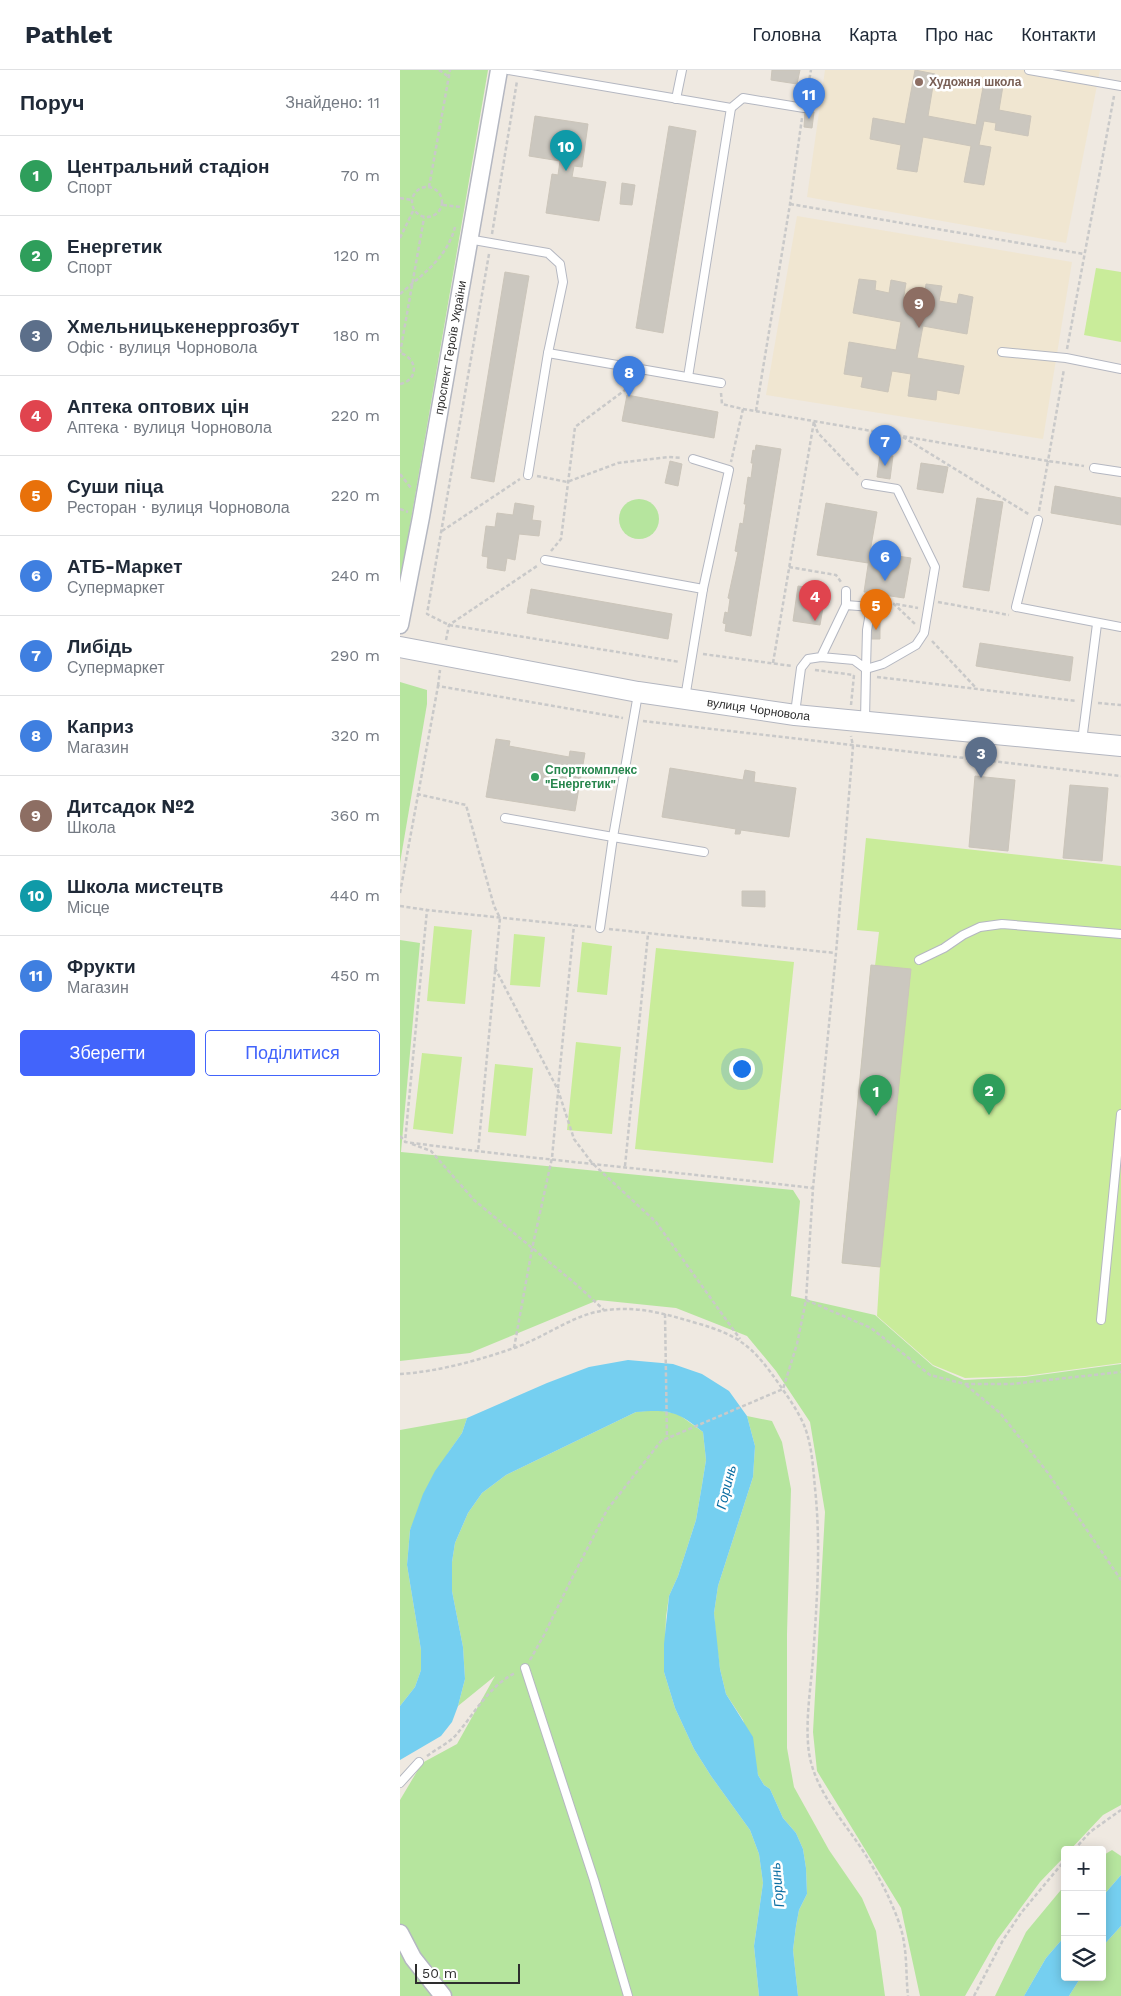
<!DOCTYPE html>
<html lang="uk">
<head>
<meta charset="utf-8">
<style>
  :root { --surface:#fff; --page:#f2f2f3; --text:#1f2937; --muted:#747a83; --line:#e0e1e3; --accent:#4264fb }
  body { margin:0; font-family:"Work Sans",sans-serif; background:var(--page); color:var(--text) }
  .controls { position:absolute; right:15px; bottom:15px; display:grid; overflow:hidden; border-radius:5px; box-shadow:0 2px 12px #0003 }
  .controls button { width:45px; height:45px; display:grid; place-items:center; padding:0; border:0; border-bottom:1px solid var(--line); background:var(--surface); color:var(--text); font:25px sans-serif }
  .scale { position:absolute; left:15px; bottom:12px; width:105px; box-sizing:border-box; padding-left:5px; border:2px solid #2e2e2e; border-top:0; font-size:14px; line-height:18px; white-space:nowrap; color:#2e2e2e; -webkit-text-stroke:4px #fff; paint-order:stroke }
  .you { position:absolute; left:341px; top:998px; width:18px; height:18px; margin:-12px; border:4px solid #fff; border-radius:50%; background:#1a73e8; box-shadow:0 0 0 8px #1a73e833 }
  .badge { display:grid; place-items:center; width:32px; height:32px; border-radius:50%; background:var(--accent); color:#fff; font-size:16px; font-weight:700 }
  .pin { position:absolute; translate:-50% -41px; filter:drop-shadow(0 1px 2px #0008) }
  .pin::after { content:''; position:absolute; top:26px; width:18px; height:15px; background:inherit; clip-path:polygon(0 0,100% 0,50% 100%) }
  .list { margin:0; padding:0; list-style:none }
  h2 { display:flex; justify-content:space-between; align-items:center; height:65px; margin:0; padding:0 20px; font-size:21px }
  h2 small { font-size:16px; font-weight:400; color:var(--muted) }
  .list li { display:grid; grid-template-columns:32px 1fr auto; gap:15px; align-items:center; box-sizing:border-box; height:80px; padding:0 20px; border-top:1px solid var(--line) }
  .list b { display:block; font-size:19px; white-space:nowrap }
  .list p { margin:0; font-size:16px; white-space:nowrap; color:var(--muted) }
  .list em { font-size:16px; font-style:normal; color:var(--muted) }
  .actions { display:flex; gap:10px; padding:15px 20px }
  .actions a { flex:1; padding:11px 0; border:1px solid var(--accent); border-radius:5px; text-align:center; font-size:18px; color:var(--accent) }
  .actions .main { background:var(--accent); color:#fff }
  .icon { flex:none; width:28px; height:28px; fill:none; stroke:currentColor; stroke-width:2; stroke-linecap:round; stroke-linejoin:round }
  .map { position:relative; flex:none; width:721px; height:1926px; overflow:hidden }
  header { display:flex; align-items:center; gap:30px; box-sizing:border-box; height:70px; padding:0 25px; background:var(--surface); border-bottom:1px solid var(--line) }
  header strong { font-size:24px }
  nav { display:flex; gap:28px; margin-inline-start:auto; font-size:18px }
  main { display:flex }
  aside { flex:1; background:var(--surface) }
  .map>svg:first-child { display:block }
  .education { fill:#f0e6d1 }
  .green { fill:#b6e59e }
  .pitch { fill:#c9ec9a }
  .water { fill:#75cff0 }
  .building { fill:#cbc7bf; stroke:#cbc5ba }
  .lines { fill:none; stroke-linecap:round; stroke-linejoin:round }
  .service-casing { stroke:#b4b7c1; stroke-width:10 }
  .minor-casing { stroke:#b4b7c1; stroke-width:19 }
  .tertiary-casing { stroke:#b4b7c1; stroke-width:22 }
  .path { stroke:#c9c9c9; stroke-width:2.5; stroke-dasharray:4 2.5; stroke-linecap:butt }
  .service { stroke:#fff; stroke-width:8 }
  .minor { stroke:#fff; stroke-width:16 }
  .tertiary { stroke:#fff; stroke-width:20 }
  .education-dot { fill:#8d6e63; stroke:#fff; stroke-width:2 }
  .leisure-dot { fill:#2e9e5b; stroke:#fff; stroke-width:2 }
  .labels { text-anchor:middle; stroke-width:5; stroke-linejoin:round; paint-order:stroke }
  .education-label { font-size:12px; font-weight:bold; fill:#785e54; stroke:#fff; text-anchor:start }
  .street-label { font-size:12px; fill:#2e2e2e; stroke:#fff }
  .leisure-label { font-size:12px; font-weight:bold; fill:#27864d; stroke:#fff; text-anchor:start }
  .water-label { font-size:14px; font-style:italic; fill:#0d6fa3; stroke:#fff }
</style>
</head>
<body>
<header>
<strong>Pathlet</strong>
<nav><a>Головна</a><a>Карта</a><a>Про нас</a><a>Контакти</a></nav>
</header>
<main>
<aside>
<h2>Поруч<small>Знайдено: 11</small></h2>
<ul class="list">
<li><span class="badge" style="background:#2e9e5b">1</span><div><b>Центральний стадіон</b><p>Спорт</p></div><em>70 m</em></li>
<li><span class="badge" style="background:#2e9e5b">2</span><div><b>Енергетик</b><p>Спорт</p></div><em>120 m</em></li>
<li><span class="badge" style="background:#5c6f8a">3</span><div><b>Хмельницькенерргозбут</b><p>Офіс · вулиця Чорновола</p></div><em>180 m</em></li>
<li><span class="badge" style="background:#e0444e">4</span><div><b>Аптека оптових цін</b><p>Аптека · вулиця Чорновола</p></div><em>220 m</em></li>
<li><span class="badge" style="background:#e8710a">5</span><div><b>Суши піца</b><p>Ресторан · вулиця Чорновола</p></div><em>220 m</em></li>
<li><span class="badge" style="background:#3f7fe0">6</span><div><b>АТБ-Маркет</b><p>Супермаркет</p></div><em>240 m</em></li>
<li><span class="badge" style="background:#3f7fe0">7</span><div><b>Либідь</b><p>Супермаркет</p></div><em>290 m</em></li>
<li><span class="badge" style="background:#3f7fe0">8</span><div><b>Каприз</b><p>Магазин</p></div><em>320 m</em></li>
<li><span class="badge" style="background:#8d6e63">9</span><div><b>Дитсадок №2</b><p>Школа</p></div><em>360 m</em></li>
<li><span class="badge" style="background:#0f9aa8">10</span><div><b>Школа мистецтв</b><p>Місце</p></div><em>440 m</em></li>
<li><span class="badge" style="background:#3f7fe0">11</span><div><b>Фрукти</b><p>Магазин</p></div><em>450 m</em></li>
</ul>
<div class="actions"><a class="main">Зберегти</a><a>Поділитися</a></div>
</aside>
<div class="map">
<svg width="721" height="1926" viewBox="0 0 721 1926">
  <rect width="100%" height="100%" fill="#efe9e1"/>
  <!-- education -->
  <g class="education">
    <path d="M425,0H700L666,173L407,127Z"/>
    <path d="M397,146L672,192L643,369L366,325Z"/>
  </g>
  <!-- green -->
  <g class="green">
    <path d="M0,0H88L0,514Z"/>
    <circle cx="239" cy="449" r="20"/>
    <path d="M0,612L27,620V634L0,793Z"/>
    <path d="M0,870L20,873L1,1082L393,1120L400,1131L391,1226L475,1245L533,1296L564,1310L625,1307L721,1294V1735L703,1745L670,1780H665V1786L640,1812L597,1870L565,1926H520L501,1838L417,1701L413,1662L425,1442L410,1352L376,1301L347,1266L276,1238L198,1230L70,1283L0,1291Z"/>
    <path d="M257,1340L278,1344L303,1362L306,1390L302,1415L296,1450L278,1506L269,1526L266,1547L264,1602L275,1638L294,1679L311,1706L350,1760L359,1784L363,1813L354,1876L359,1926H0V1730L22,1693L57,1674L95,1606L58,1636L65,1609L63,1577L52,1521V1492L55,1473L68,1443L82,1423L106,1405L236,1342Z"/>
    <path d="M347,1346L372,1351L382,1372L391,1419L387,1564V1678L394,1717L429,1780L462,1828L476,1861L485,1926H398L393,1880L396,1856L399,1840L407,1824L406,1798L403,1779L396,1763L383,1748L370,1719L364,1715L358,1705L343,1650L326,1624L320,1599L316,1569L314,1543L318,1516L353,1407L355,1376Z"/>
    <path d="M67,1348L62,1363L48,1383L10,1460L7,1495L21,1580V1600L15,1617L0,1636V1360Z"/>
    <path d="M712,1780L721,1786V1805L702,1827V1786Z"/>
    <path d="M665,1815V1866L646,1888L624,1926H595L626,1862Z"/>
    <path d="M721,1856V1926H669L681,1907H702V1877Z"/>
  </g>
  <!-- pitch -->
  <g class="pitch">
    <path d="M696,198L721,202V272L684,265Z"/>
    <path d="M466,768L721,796V1293L625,1306L565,1308L533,1295L477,1246L480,1197L442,1193L471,895L475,896L479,862L457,860Z"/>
    <path d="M34,856L72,860L65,934L27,931Z"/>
    <path d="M114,864L145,867L140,917L110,915Z"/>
    <path d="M182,872L212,876L207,925L177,922Z"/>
    <path d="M256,878L394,892L373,1093L235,1079Z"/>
    <path d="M176,972L221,977L212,1064L167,1060Z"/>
    <path d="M22,983L62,987L53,1064L13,1059Z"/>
    <path d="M95,994L133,998L126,1066L88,1062Z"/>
  </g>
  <!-- water -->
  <g class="water">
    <path d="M228,1290L273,1294L302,1304L329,1321L347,1346L355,1376L353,1407L318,1516L314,1543L320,1599L326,1624L353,1667L358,1705L364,1715L370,1719L383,1748L396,1763L403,1779L406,1798L407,1824L399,1840L396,1856L393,1880L398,1926H359L354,1876L363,1813L359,1784L350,1760L311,1706L294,1679L275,1638L264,1602V1574L269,1526L278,1506L296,1450L302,1415L306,1390L303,1362C278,1341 268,1339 236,1342L106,1405L82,1423L68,1443L55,1473L52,1492V1521L63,1577L65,1609L58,1636L52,1652L41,1666L0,1690V1636L15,1617L21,1600V1580L7,1495L10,1460L23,1424L35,1401L62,1363L67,1348L147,1313L189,1297Z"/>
    <path d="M721,1805V1856L702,1877V1827Z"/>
    <path d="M665,1866V1907H681L669,1926H624L646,1888Z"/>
  </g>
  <!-- building -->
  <g class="building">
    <path d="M372,0H400L397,14L371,10Z"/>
    <path d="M515,0L535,4L528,46L576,55L584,12L603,16L599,40L631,46L628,66L595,60L596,53L584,51L579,75L591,77L584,115L564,112L571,76L523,67L517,102L497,99L501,75L470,69L473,48L505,54Z"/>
    <path d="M405,41L414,42L412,58L404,57Z"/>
    <path d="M135,46L188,54L182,97L174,96L172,107L206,112L199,151L146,143L152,104L158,105L160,91L129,86Z"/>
    <path d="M269,56L296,61L263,263L236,258Z"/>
    <path d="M222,113L235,115L232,135L220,134Z"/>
    <path d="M105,202L129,206L94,412L71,408Z"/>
    <path d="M459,209L476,211L475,220L489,223L491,210L506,213L503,231L523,234L526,214L542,216L539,231L557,234L559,224L573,227L567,264L523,256L517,288L564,296L559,324L537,320L536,330L508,326L511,304L492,301L488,322L461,317L463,307L444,304L449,272L496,280L501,252L453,243Z"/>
    <path d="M227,325L318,342L314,368L222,351Z"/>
    <path d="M356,375L381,379L351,566L325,561L326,554L323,553L325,542L328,543L330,529L328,528L338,482L335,481L340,453L343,454L346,434H344L348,407L351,408L353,393H351L353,380L355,381Z"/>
    <path d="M480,384L493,386L490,409L477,407Z"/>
    <path d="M270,391L282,394L278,416L265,413Z"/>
    <path d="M521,393L548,397L543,423L517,419Z"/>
    <path d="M655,416L721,428V455L651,443Z"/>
    <path d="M577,428L603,432L589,521L563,517Z"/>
    <path d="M115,433L134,436L132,450L141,451L139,466L119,464L115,490L107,488L105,501L87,498L88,487L82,486L86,456L95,457L97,443L113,445Z"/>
    <path d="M426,433L477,442L468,493L417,485Z"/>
    <path d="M470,482L511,488L504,528L464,522Z"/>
    <path d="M398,516L426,520L420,555L393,551Z"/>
    <path d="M131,519L272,544L268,569L127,543Z"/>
    <path d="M471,551L480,552V569H471Z"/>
    <path d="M580,573L673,587L670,611L576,596Z"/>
    <path d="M96,669L110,671L109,676L169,687L170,681L185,683L175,741L86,727Z"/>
    <path d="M270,698L343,710L345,700L355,702L354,712L396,718L389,767L341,760L340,764H335L336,759L262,747Z"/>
    <path d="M575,706L615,710L608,781L569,777Z"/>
    <path d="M670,715L708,718L702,791L663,788Z"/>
    <path d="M342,821H365V837L342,836Z"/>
    <path d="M471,895L511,899L480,1197L442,1193Z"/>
  </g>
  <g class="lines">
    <defs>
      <g id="service">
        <path d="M108,0L331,38L343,28L404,38"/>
        <path d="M629,0L721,16"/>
        <path d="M276,29L282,0"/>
        <path d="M68,169L148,183L160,194L163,212L148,283L128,405"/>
        <path d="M602,282L666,288L721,299"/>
        <path d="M148,283L321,313"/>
        <path d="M288,307L331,38"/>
        <path d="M694,398L721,402"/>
        <path d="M638,450L616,537L721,557"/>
        <path d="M145,490L303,519"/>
        <path d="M446,535V521"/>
        <path d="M285,628L303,519L329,400L293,389"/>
        <path d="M395,643L401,598L408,589L421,587L454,590L466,599L467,560L471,537L446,535L421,587"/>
        <path d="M465,651L466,599L483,594L516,575L524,563L535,497L497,419L466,414"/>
        <path d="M682,671L697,554"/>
        <path d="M105,748L213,767L238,624"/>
        <path d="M200,858L213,767L304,782"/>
        <path d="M519,890L544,878L563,865L580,857L602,854L721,864"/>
        <path d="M701,1250L721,1044"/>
        <path d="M125,1598L194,1810L228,1926"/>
        <path d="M0,1713L19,1692"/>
      </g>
      <g id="minor">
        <path id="s1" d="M0,555L21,447L99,0"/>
        <path d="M0,1863L13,1888L43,1926"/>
      </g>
      <g id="tertiary">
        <path id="s2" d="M0,577L238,622L395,645L721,676"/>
      </g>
    </defs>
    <!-- service casing -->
    <use href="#service" class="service-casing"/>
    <!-- minor casing -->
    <use href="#minor" class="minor-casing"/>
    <!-- tertiary casing -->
    <use href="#tertiary" class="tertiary-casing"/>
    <!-- path -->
    <g class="path">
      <path d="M39,0L49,7"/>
      <path d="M406,28L411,0"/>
      <circle cx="27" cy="132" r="15"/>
      <path d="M29,117L50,0"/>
      <path d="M0,128L12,130"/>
      <path d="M390,134L684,184"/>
      <path d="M43,135L61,137"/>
      <path d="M92,164L117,11"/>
      <path d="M0,168L13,141"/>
      <path d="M89,184L27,544L49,555L280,592"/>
      <path d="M0,224C23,204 47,188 55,157"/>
      <path d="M667,279L714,26"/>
      <path d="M0,283L24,148"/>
      <path d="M0,314C19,310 18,288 0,283"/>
      <path d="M321,323L322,334L343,339L331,392"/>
      <path d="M343,339L648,391L664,299"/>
      <path d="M356,341L390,134L402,48"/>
      <path d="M414,353L418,363L460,407"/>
      <path d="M503,367L630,445"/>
      <path d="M0,404L11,418"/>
      <path d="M137,406L167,412L218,393L269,387L282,388"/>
      <path d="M0,439L8,442"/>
      <path d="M639,441L648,391L684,396"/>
      <path d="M42,461L120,409"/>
      <path d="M151,481L161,469L175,357L240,309"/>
      <path d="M389,497L436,505L441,512"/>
      <path d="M480,532L494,534L516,555"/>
      <path d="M538,532L609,545"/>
      <path d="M496,534L518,538"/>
      <path d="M46,570L49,555L137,496"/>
      <path d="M532,571L576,618"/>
      <path d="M303,584L392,596"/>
      <path d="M373,593L414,351"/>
      <path d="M415,600L454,605"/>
      <path d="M477,607L677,631"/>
      <path d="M38,616L40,600"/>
      <path d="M698,633L721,635"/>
      <path d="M451,635L454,605"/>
      <path d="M243,651L721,706"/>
      <path d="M17,724L66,735L94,836L100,848L78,1082"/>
      <path d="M0,823L38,616L223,648"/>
      <path d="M0,836L27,840"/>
      <path d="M191,857L27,840L5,1072C141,1090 277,1102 413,1118"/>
      <path d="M209,859L435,883"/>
      <path d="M95,898L158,1020L174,1069L192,1093L256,1152L340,1269"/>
      <path d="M158,1018L174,855"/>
      <path d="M0,1066L5,1071"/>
      <path d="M12,1074L31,1081L74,1130L177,1215L204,1240"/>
      <path d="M225,1096L248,864"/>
      <path d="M406,1230L471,1258L530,1305L565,1314H611L721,1302"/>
      <path d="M265,1244L267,1369"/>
      <path d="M114,1278L132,1179L152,1088L158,1023"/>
      <path d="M0,1304C36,1302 80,1290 114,1278C146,1267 173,1244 207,1240C239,1236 266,1244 296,1253C340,1265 354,1278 379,1314C388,1327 398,1341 404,1355C412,1375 413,1397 415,1418C421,1475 417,1531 413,1588C411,1616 406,1645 408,1673C410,1712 436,1742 457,1772C469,1789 480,1809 489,1828C495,1842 502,1857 504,1873C507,1890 506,1908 508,1926"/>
      <path d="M566,1315L600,1343L648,1403L721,1510"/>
      <path d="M130,1590L144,1565L169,1514L207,1440L261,1371L383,1319L397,1274L406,1230L413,1118L436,883L453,676L451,666"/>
      <path d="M27,1686C36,1679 49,1673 56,1665C75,1643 88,1617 115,1603"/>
      <path d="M674,1780L690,1762L721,1740"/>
      <path d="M574,1926L603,1870L621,1843L665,1790"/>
    </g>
    <!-- service -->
    <use href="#service" class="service"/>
    <!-- minor -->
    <use href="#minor" class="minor"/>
    <!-- tertiary -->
    <use href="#tertiary" class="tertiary"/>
  </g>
  <!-- markers -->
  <circle class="education-dot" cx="519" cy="12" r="5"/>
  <circle class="leisure-dot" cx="135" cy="707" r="5"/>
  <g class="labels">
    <!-- education labels -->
    <g class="education-label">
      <text x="529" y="16">Художня школа</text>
    </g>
    <!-- street labels -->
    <g class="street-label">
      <text dy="4" stroke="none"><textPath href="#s1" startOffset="282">проспект Героїв України</textPath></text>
      <text dy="4" stroke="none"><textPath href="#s2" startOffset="364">вулиця Чорновола</textPath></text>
    </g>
    <!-- leisure labels -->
    <g class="leisure-label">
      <text x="145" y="704">Спорткомплекс<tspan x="145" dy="14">"Енергетик"</tspan></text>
    </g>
    <!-- water labels -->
    <g class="water-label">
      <text transform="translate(326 1417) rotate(-76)" y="5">Горинь</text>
      <text transform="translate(377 1815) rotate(-96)" y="5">Горинь</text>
    </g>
  </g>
</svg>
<div class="controls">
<button>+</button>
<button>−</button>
<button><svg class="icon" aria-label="layers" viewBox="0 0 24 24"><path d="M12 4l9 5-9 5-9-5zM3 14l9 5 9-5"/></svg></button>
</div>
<div class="scale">50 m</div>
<div class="you"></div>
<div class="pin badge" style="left:476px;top:1046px;background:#2e9e5b">1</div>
<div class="pin badge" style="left:589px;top:1045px;background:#2e9e5b">2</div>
<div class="pin badge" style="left:581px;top:708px;background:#5c6f8a">3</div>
<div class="pin badge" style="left:415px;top:551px;background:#e0444e">4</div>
<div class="pin badge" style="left:476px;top:560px;background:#e8710a">5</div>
<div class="pin badge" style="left:485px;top:511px;background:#3f7fe0">6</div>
<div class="pin badge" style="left:485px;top:396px;background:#3f7fe0">7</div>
<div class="pin badge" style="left:229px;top:327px;background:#3f7fe0">8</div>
<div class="pin badge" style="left:519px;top:258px;background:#8d6e63">9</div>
<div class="pin badge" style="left:166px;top:101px;background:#0f9aa8">10</div>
<div class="pin badge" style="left:409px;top:49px;background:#3f7fe0">11</div>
</div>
</main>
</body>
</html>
